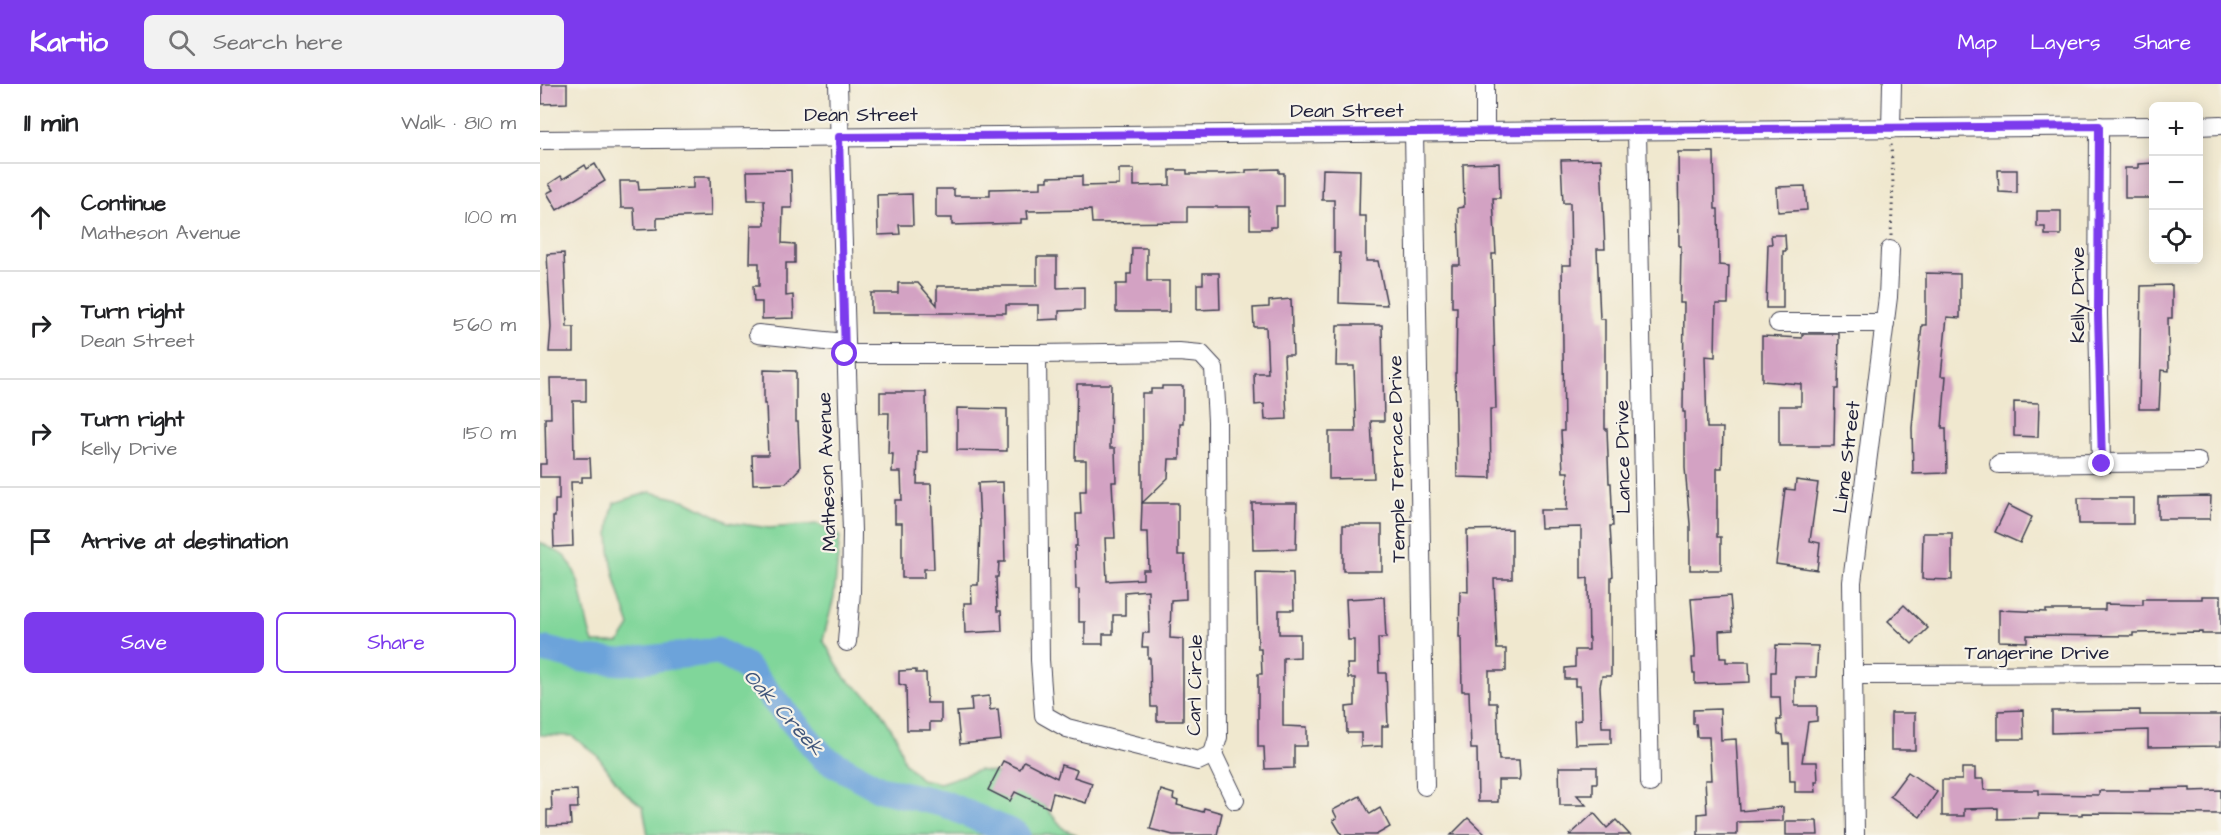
<!DOCTYPE html>
<html lang="en">
<head>
<meta charset="utf-8">
<style>
  :root { --surface:#fff; --page:#f2f2f2; --text:#202124; --muted:#757577; --line:#e0e0e0; --accent:#7c3aed }
  body { margin:0; font-family:"Architects Daughter",sans-serif; background:var(--page); color:var(--text) }
  .controls { position:absolute; right:18px; top:18px; display:grid; overflow:hidden; border-radius:9px; box-shadow:0 3px 15px #0003 }
  .controls button { width:54px; height:54px; display:grid; place-items:center; padding:0; border:0; border-bottom:2px solid var(--line); background:var(--surface); color:var(--text); font:30px sans-serif }
  .stop { position:absolute; width:18px; height:18px; margin:-14px; border:4px solid #7c3aed; border-radius:50%; background:#fff }
  .stop.end { background:#7c3aed; border-color:#fff; box-shadow:0 2px 6px #0008 }
  .list { margin:0; padding:0; list-style:none }
  h2 { display:flex; justify-content:space-between; align-items:center; height:78px; margin:0; padding:0 24px; font-size:26px }
  h2 small { font-size:20px; font-weight:400; color:var(--muted) }
  .list li { display:grid; grid-template-columns:39px 1fr auto; gap:18px; align-items:center; box-sizing:border-box; height:108px; padding:0 24px; border-top:2px solid var(--line) }
  .list b { display:block; font-size:22px; white-space:nowrap }
  .list p { margin:0; font-size:20px; white-space:nowrap; color:var(--muted) }
  .list em { font-size:20px; font-style:normal; color:var(--muted) }
  .actions { display:flex; gap:12px; padding:18px 24px }
  .actions a { flex:1; padding:14px 0; border:2px solid var(--accent); border-radius:9px; text-align:center; font-size:21px; color:var(--accent) }
  .actions .main { background:var(--accent); color:#fff }
  .icon { flex:none; width:33px; height:33px; fill:none; stroke:currentColor; stroke-width:2; stroke-linecap:round; stroke-linejoin:round }
  .map { position:relative; flex:none; width:1681px; height:751px; overflow:hidden }
  header { display:flex; align-items:center; gap:36px; box-sizing:border-box; height:84px; padding:0 30px; background:var(--accent); color:#fff }
  header strong { font-size:28px }
  nav { display:flex; gap:33px; margin-inline-start:auto; font-size:21px }
  .search { width:420px; height:54px; background:var(--page); display:flex; align-items:center; gap:15px; box-sizing:border-box; padding:0 21px; border-radius:9px; color:var(--muted); font-size:22px }
  main { display:flex }
  aside { flex:1; background:var(--surface) }
  .map>svg:first-child { display:block }
  .green { fill:#80d69a; stroke:#517c6a; stroke-width:1.5 }
  .lines { fill:none; stroke-linecap:round; stroke-linejoin:round }
  .river { stroke:#6ca3da; stroke-width:27 }
  .building { fill:#d3a2c3 }
  .minor-casing { stroke:#414051; stroke-width:20 }
  .path { stroke:#414051; stroke-width:3; stroke-dasharray:1.5 4.5; stroke-linecap:butt }
  .minor { stroke:#fff; stroke-width:18 }
  .route { stroke:#7c3aed; stroke-width:8 }
  .labels { text-anchor:middle; stroke-width:4.5; stroke-linejoin:round; paint-order:stroke }
  .street-label { font-size:20px; fill:#22223b; stroke:#f7f3e8 }
  .water-label { font-size:21px; font-style:italic; fill:#40567b; stroke:#f7f3e8 }
</style>
</head>
<body>
<header>
<strong>Kartio</strong>
<div class="search"><svg class="icon" aria-label="search" viewBox="0 0 24 24"><circle cx="10" cy="10" r="6"/><path d="M15 15l6 6"/></svg>Search here</div>
<nav><a>Map</a><a>Layers</a><a>Share</a></nav>
</header>
<main>
<aside>
<h2>11 min<small>Walk · 810 m</small></h2>
<ul class="list">
<li><svg class="icon" aria-label="ahead" viewBox="0 0 24 24"><path d="M12 20V5M6 11l6-6 6 6"/></svg><div><b>Continue</b><p>Matheson Avenue</p></div><em>100 m</em></li>
<li><svg class="icon" aria-label="right" viewBox="0 0 24 24"><path d="M7 20v-9h11M14 6l5 5-5 5"/></svg><div><b>Turn right</b><p>Dean Street</p></div><em>560 m</em></li>
<li><svg class="icon" aria-label="right" viewBox="0 0 24 24"><path d="M7 20v-9h11M14 6l5 5-5 5"/></svg><div><b>Turn right</b><p>Kelly Drive</p></div><em>150 m</em></li>
<li><svg class="icon" aria-label="arrive" viewBox="0 0 24 24"><path d="M6 21V4h12l-3 4 3 4H6"/></svg><div><b>Arrive at destination</b></div></li>
</ul>
<div class="actions"><a class="main">Save</a><a>Share</a></div>
</aside>
<div class="map">
<svg width="1681" height="751" viewBox="0 0 1681 751">
  <rect width="100%" height="100%" fill="#f7f3e8"/>
  <filter id="ink" filterUnits="userSpaceOnUse"><feTurbulence type="fractalNoise" baseFrequency=".0167" numOctaves="2"/><feDisplacementMap in="SourceGraphic" scale="12" xChannelSelector="R" yChannelSelector="G"/><feConvolveMatrix kernelMatrix="1 2 1 2 8 2 1 2 1" color-interpolation-filters="sRGB"/></filter>
  <filter id="wash" filterUnits="userSpaceOnUse"><feTurbulence type="fractalNoise" baseFrequency=".008" numOctaves="4" result="noise"/><feDisplacementMap in="SourceGraphic" scale="24" xChannelSelector="R" yChannelSelector="G"/><feGaussianBlur stdDeviation="1.35" result="paint"/><feColorMatrix in="noise" values="0 0 0 0 0 0 0 0 0 0 0 0 0 0 0 0 0 1.4 0 .05"/><feComposite in="paint" operator="in"/></filter>
  <g filter="url(#wash)">
    <rect width="100%" height="100%" fill="#f0e8cf"/>
    <!-- green -->
    <path class="green" d="M110,408L147,417L188,438L229,444L278,440L300,452L294,513L283,556L305,594L335,618L357,654L364,678L381,695L400,699L439,686L462,690L501,718L525,746L538,751H108L103,723L83,707L57,671L32,652L0,651V458C7,463 19,467 25,473C44,493 43,534 53,559H79L90,542C77,504 61,459 74,419Z"/>
    <g class="lines">
      <!-- river -->
      <path class="river" d="M0,567L7,566L43,575L82,578L177,567L204,581L284,674L340,705L405,720L477,751"/>
    </g>
    <g id="blocks">
      <!-- building -->
      <g class="building">
        <path d="M2,0H27V19L2,20Z"/>
        <path d="M1138,68H1174L1175,125H1178L1179,181L1189,182L1188,220H1176L1175,273L1165,272L1167,344H1183L1182,384H1177V453H1181V486H1150V440L1145,384V328H1143L1144,219H1140L1141,162H1139Z"/>
        <path d="M1061,75L1065,165H1057L1060,235H1065V345H1067L1069,399H1071L1073,442H1070L1073,492L1071,493V592H1062L1060,602L1062,643H1071V659L1035,660L1034,637L1041,636L1040,602H1035V595H1025V584L1035,583V566H1049L1048,494L1041,495V443L1001,444L1000,426H1027L1028,388H1023L1021,347H1024L1022,181H1031L1030,119H1023L1021,76Z"/>
        <path d="M959,79L960,114H953L956,170H952L956,325H950L951,394L917,393L915,289H916L917,223H912V181H920L918,124L924,123L923,80Z"/>
        <path d="M1614,79V114H1585V84H1598V80Z"/>
        <path d="M55,80L65,97L17,126L7,109L13,106L9,100L21,92L23,95L45,81L47,85Z"/>
        <path d="M579,85H594V102L630,101V86H647V90H679L706,89V86L739,85V89H744V122H736V143H731V145H710V123H647V138L552,139L551,126L487,127L488,135H481V139L412,141V134H396V105H414V112H450V105L501,104V97H508V93L542,92V102L579,101Z"/>
        <path d="M783,85L820,86L819,132H826V177H838L847,221L799,219L800,169H794V116H782Z"/>
        <path d="M251,86L252,124H243L242,159L255,160V179H246V212L253,211L254,234L222,235V218H214L213,202H219V179H210L211,141H225L224,116H208L207,87Z"/>
        <path d="M1458,86H1477V109L1459,108Z"/>
        <path d="M153,93H170L171,132L117,134V145L95,146L94,124H81L80,97H98L99,106L153,104Z"/>
        <path d="M1265,102L1267,126L1238,128L1237,103Z"/>
        <path d="M372,110L373,141H359L360,150L338,151L337,111Z"/>
        <path d="M1497,127H1521V151H1505V143H1497Z"/>
        <path d="M1231,151H1245L1246,167H1243V224H1226L1228,160H1232Z"/>
        <path d="M592,164H607V197H629V228H576V200H587V190H591Z"/>
        <path d="M24,169L27,243H34V268H9L11,243L7,170Z"/>
        <path d="M497,173H517V204L544,203V226L519,227V235L498,236V221H466V229H331V209H358V199H378L397,221V202H497Z"/>
        <path d="M663,189H679L680,225L657,226V200H663Z"/>
        <path d="M1386,189L1420,190V234L1407,233L1401,292H1406L1402,344H1406L1407,389L1373,390L1372,344L1377,290L1382,241H1386Z"/>
        <path d="M1632,201V234H1628L1629,287L1621,286L1619,325H1599L1601,202Z"/>
        <path d="M751,215L753,271H744L747,335L725,336L724,320L715,321L714,289H728L726,243H714L713,224L729,223V217Z"/>
        <path d="M797,241H842L844,337H831L834,394L789,395V348H816L814,282H796Z"/>
        <path d="M1262,250H1299L1298,305H1295L1294,362H1239V322H1261V300L1222,297V252L1262,254Z"/>
        <path d="M224,286L256,287V338H258L260,384L246,399L213,400L212,371H228L226,320H224Z"/>
        <path d="M10,294H46V317H33L34,374H50L51,393H42V398H31L33,462L14,463L13,433H15V416H19V393H0V380H6L5,334H11Z"/>
        <path d="M537,300H571L570,364H575L576,398H572L575,454H565L567,497L603,495V486H609L608,448H601L602,419H638V471H645L646,515L631,516L630,554L643,555V637H617V623H611L610,574H608V563H602L603,549H609L608,506L585,508V531H573V550H563V560H545V538H539V505H536L535,462H537L536,430H541L540,407H546V376H535Z"/>
        <path d="M622,302H643V339H640V375H629L628,394L602,419V309H611V305H622Z"/>
        <path d="M340,308H386L387,368H378L377,400H391L394,485H384V494H362V439H355V416H362L361,388H352L353,370H348L349,329H340Z"/>
        <path d="M1474,318L1499,319L1498,353L1474,352Z"/>
        <path d="M417,324L467,325V367L417,366Z"/>
        <path d="M1256,396L1278,399L1270,457L1280,459L1277,486L1236,480L1245,405L1255,406Z"/>
        <path d="M463,398L465,478H459L458,493H456L457,527H461L462,547L425,549L424,519H432L431,501H438L440,440L438,399Z"/>
        <path d="M1671,412L1670,435H1618V413Z"/>
        <path d="M1538,414H1593V440H1539Z"/>
        <path d="M712,419H757L756,465L713,466Z"/>
        <path d="M1468,421L1492,433L1480,459L1455,448Z"/>
        <rect x="803" y="441" width="39" height="46"/>
        <path d="M972,445V495H954L957,565H966V587H949V619H957L959,676H979L980,692L979,696H958V718H938L937,665H931L929,607H922L921,553H919L920,507L928,508L927,446Z"/>
        <path d="M1383,449H1412V496L1382,495Z"/>
        <path d="M716,488L753,489L754,526H739V550H760V573L743,574V642L767,643V662H754V684L725,685L724,663H718V590H722L721,565H718Z"/>
        <path d="M1190,512L1193,546L1179,547L1180,574H1186V578H1209L1210,598L1155,600V589H1153L1152,574H1155V565L1151,515Z"/>
        <path d="M1662,512H1681V550H1662V548L1593,549V552L1487,551V558L1459,557V526L1506,528V526H1565V520L1603,521V515H1662Z"/>
        <path d="M844,513L846,554H838L839,589H846L848,642H842V662L821,663V649H807L806,623L815,622V594H808L807,580H814V556H808L806,515Z"/>
        <path d="M1364,521L1388,544L1372,560L1348,537Z"/>
        <path d="M1236,561L1278,562L1276,593H1255V622H1277V637L1268,638L1262,678H1277L1278,698H1275L1276,708H1255V697H1250L1249,660H1244L1243,651L1238,650L1237,636H1241L1240,613H1231V588H1235Z"/>
        <path d="M376,586V589H386L387,619H401V638H390V646H367L366,602L359,600V587Z"/>
        <path d="M449,612L450,626L458,625L461,656L420,660L417,628L432,627L431,614Z"/>
        <path d="M1180,625L1181,656L1196,655L1200,727L1243,723V737L1197,738V751H1158V730L1167,729L1165,696H1171L1169,653H1157L1156,640H1153V626Z"/>
        <path d="M1483,626L1484,655H1458V627Z"/>
        <path d="M1600,626V631H1681V662L1608,663V646L1512,649V627Z"/>
        <rect x="1351" y="629" width="24" height="37"/>
        <path d="M463,677L480,685L484,677L517,694L521,681L537,686L534,693L552,699L546,719L513,709L509,724L475,708L470,717L448,706Z"/>
        <path d="M1019,683H1057V699H1053V711H1037L1046,721H1020Z"/>
        <path d="M1422,684H1435V695H1443L1444,706H1499V710L1559,711V707H1611V705L1650,704V707L1681,706V730L1542,729V731L1499,730V734L1458,735V724L1424,725V732H1402V696H1422Z"/>
        <path d="M1368,688L1397,708L1380,733L1350,712Z"/>
        <path d="M37,706L38,724H30L31,741L7,742V726H12L11,707Z"/>
        <path d="M621,706L634,710L633,715L638,717L637,721L663,728L664,724L682,729L677,751H633L610,745Z"/>
        <path d="M820,712L830,730L840,724L850,743L836,751H802L793,736L797,734L793,726Z"/>
        <path d="M1054,729L1067,744L1076,736L1090,751H1030Z"/>
        <path d="M928,734L946,751H911Z"/>
        <path d="M1246,737H1277L1278,751H1246Z"/>
      </g>
    </g>
  </g>
  <g filter="url(#ink)">
    <use href="#blocks" fill-opacity="0" stroke="#414051" stroke-width="1.5"/>
    <g class="lines">
      <defs>
        <g id="minor">
          <path d="M298,0L312,448L311,508L307,558"/>
          <path d="M945,0V48"/>
          <path d="M1559,42L1558,230L1561,380"/>
          <path d="M1658,42L1681,41"/>
          <path d="M1351,45L1352,0"/>
          <path d="M1097,47L1110,699"/>
          <path d="M874,48L885,702"/>
          <path d="M0,56L1614,42"/>
          <path d="M1238,239H1345"/>
          <path d="M218,250L305,259"/>
          <path d="M639,268L661,270L674,284L677,337L678,653L673,670L658,677L527,644L504,631L500,576L497,270Z"/>
          <path d="M305,270H497"/>
          <path d="M1459,380L1658,378"/>
          <path d="M1313,591L1681,590"/>
          <path d="M673,670L695,716"/>
          <path d="M1315,751L1312,498L1348,213L1350,166"/>
        </g>
      </defs>
      <!-- minor casing -->
      <use href="#minor" class="minor-casing"/>
      <!-- path -->
      <path class="path" d="M1351,152L1353,99L1351,59"/>
      <!-- minor -->
      <use href="#minor" class="minor"/>
    </g>
  </g>
  <g class="lines" filter="url(#ink)">
    <!-- route -->
    <path class="route" d="M305,270L299,53L1559,42L1558,230L1562,380"/>
  </g>
  <g class="labels">
    <!-- street labels -->
    <g class="street-label">
      <text x="807" y="33">Dean Street</text>
      <text x="321" y="37">Dean Street</text>
      <text transform="translate(1537 211) rotate(-90)" y="7">Kelly Drive</text>
      <text transform="translate(1082 373) rotate(-91)" y="7">Lance Drive</text>
      <text transform="translate(1306 373) rotate(-83)" y="7">Lime Street</text>
      <text transform="translate(856 375) rotate(-91)" y="7">Temple Terrace Drive</text>
      <text transform="translate(286 388) rotate(-92)" y="7">Matheson Avenue</text>
      <text x="1497" y="575">Tangerine Drive</text>
      <text transform="translate(654 601) rotate(-89)" y="7">Carl Circle</text>
    </g>
    <!-- water labels -->
    <g class="water-label">
      <text transform="translate(244 628) rotate(48)" y="7">Oak Creek</text>
    </g>
  </g>
</svg>
<div class="controls">
<button>+</button>
<button>−</button>
<button><svg class="icon" aria-label="locate" viewBox="0 0 24 24"><circle cx="12" cy="12" r="6"/><path d="M12 2v4M12 18v4M2 12h4M18 12h4"/></svg></button>
</div>
<div class="stop" style="left:305px;top:270px"></div>
<div class="stop end" style="left:1562px;top:380px"></div>
</div>
</main>
</body>
</html>
